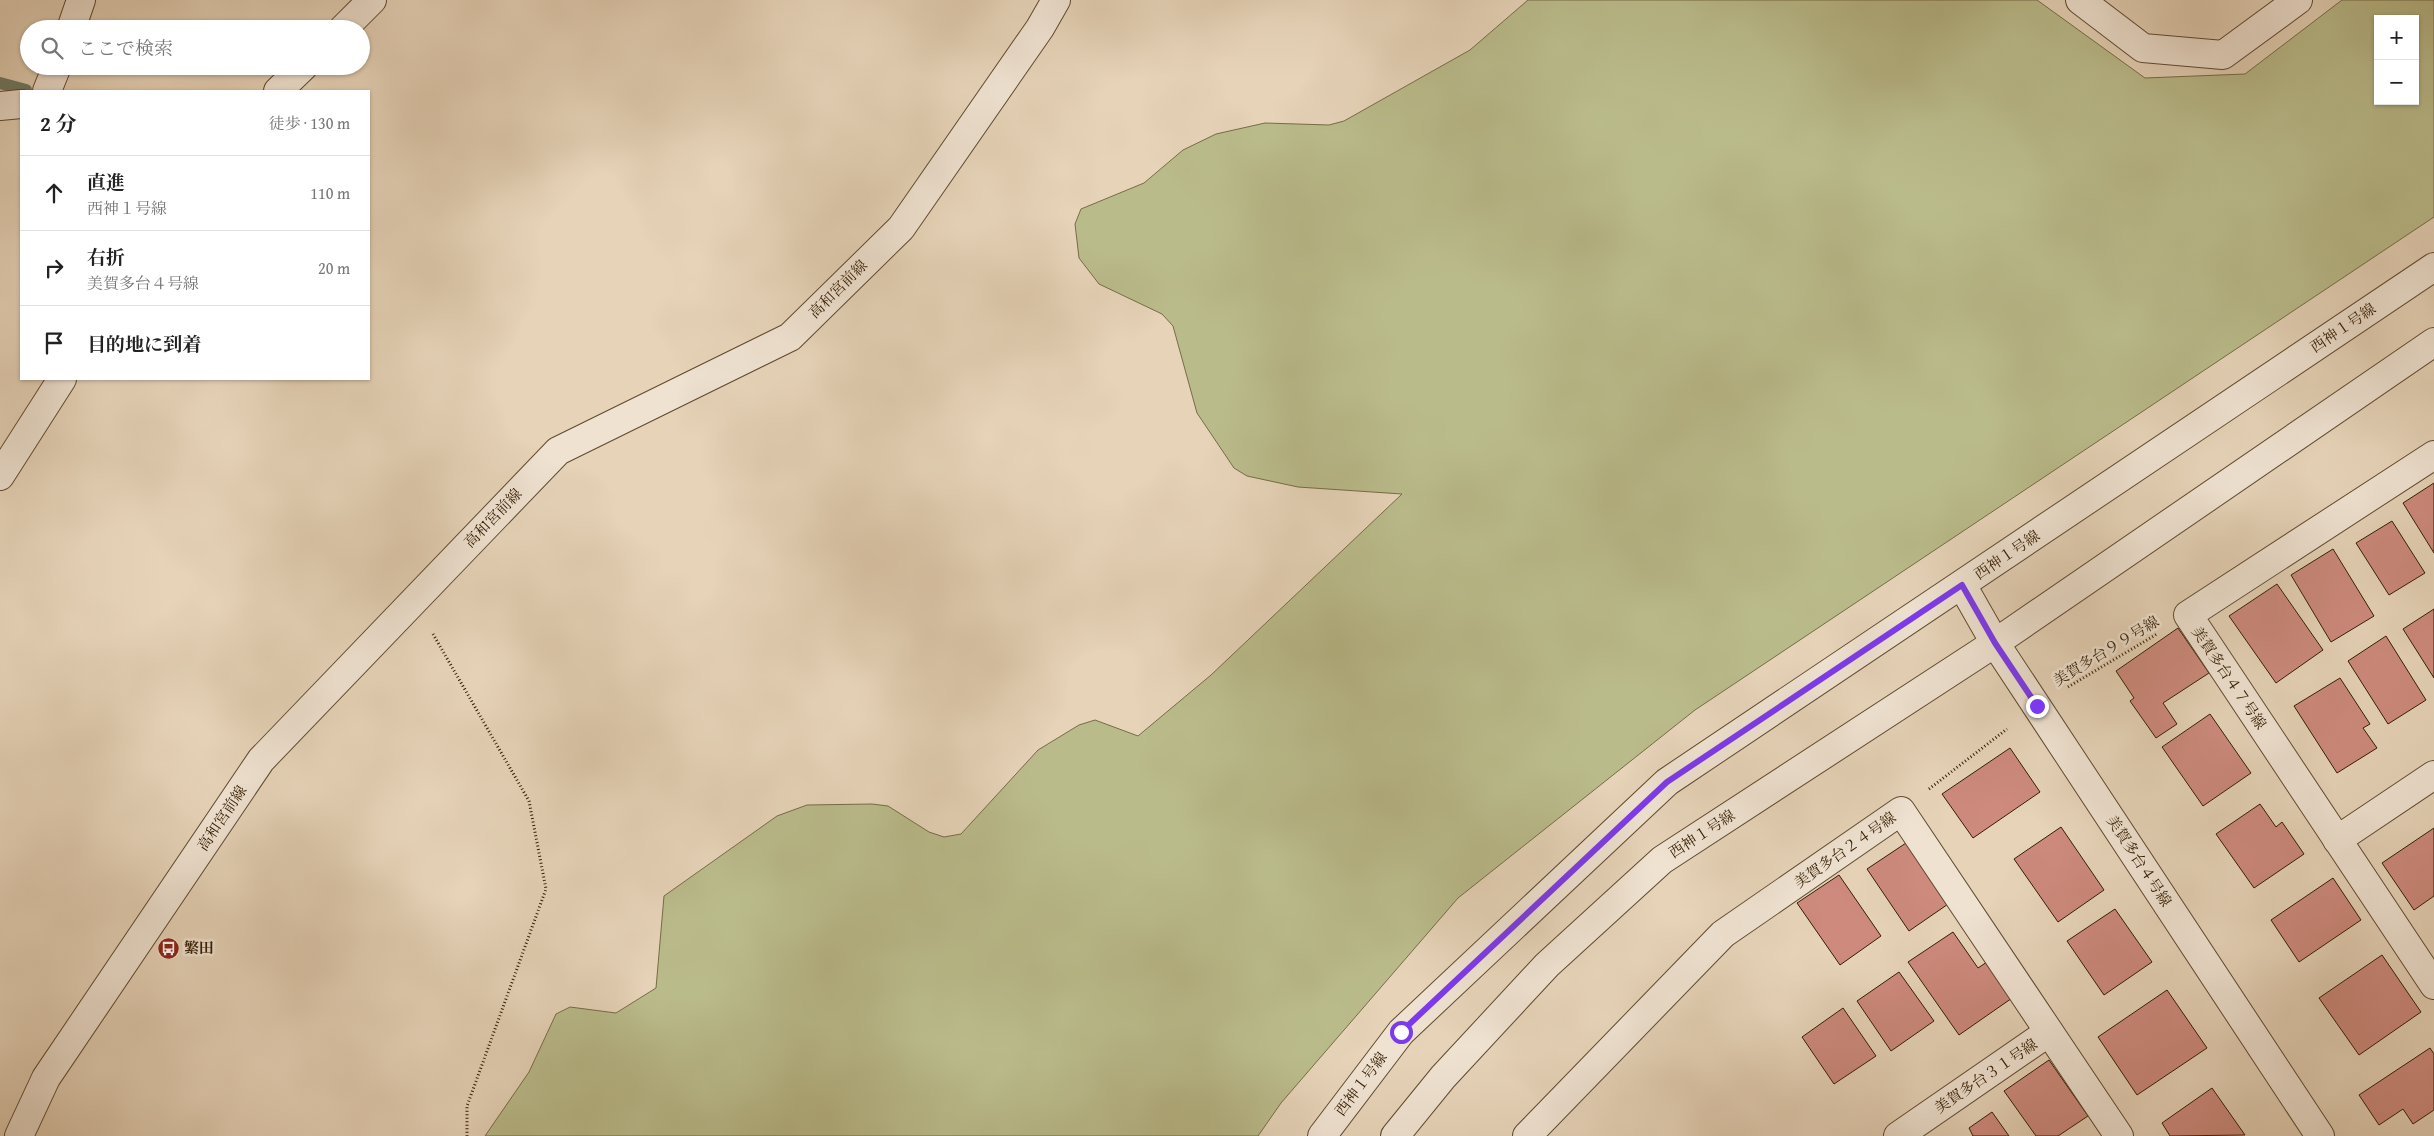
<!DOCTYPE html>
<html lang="ja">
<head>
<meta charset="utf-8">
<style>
  :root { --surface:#fff; --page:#f2f2f2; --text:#222; --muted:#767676; --line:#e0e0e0 }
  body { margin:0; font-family:"Gentium Book Plus","Noto Serif JP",serif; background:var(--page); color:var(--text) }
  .controls { position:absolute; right:15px; top:15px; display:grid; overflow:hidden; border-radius:0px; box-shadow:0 1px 4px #0004 }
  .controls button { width:45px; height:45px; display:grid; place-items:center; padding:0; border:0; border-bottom:1px solid var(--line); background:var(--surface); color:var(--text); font:25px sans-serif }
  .stop { position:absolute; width:15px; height:15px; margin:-11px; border:4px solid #7c3aed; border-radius:50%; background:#fff }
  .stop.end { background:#7c3aed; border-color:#fff; box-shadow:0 1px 5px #0008 }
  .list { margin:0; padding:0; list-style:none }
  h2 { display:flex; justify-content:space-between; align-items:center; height:65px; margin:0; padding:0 20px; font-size:21px }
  h2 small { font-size:16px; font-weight:400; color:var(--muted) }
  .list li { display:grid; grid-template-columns:32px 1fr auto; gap:15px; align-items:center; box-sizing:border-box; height:75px; padding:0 20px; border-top:1px solid var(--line) }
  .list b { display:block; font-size:19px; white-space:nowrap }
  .list p { margin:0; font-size:16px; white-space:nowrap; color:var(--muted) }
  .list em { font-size:16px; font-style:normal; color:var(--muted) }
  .icon { flex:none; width:28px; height:28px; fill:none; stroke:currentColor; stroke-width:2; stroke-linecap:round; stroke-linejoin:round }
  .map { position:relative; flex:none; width:2434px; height:1136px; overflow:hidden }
  .search { position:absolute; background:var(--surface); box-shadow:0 1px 4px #0004; left:20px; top:20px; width:350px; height:55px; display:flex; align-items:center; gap:12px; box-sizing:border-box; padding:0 18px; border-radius:28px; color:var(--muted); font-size:19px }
  .panel { position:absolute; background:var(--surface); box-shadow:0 1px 4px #0004; left:20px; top:90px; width:350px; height:290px; border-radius:0px }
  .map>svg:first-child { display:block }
  .green { fill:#babb8b; stroke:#776c46; fill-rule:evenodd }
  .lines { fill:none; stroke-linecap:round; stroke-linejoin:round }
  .stream { stroke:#6f7b66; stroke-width:12 }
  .building { fill:#cd8a7d; stroke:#341d02 }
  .minor-casing { stroke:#604a30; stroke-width:30 }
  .path { stroke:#341d02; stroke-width:3; stroke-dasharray:1 2.5; stroke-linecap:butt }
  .minor { stroke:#efe2d1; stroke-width:28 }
  .route { stroke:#7c3aed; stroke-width:6 }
  .labels { text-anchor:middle; stroke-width:5; stroke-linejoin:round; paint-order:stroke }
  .street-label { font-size:15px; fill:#341d02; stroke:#efe2d1 }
  .poi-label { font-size:15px; font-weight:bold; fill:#341d02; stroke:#efe2d1; text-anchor:start }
</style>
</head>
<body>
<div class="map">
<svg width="2434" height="1136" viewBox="0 0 2434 1136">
  <rect width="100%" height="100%" fill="#e6d3b8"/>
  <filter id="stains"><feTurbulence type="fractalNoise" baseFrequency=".004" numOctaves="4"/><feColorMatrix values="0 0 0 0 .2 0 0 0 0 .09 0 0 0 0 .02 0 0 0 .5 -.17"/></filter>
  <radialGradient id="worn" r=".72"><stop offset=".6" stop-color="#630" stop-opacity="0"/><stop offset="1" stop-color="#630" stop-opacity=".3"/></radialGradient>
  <!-- green -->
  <path class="green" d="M1528,0H2037L2145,78L2245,74L2342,0H2434V217L1695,710L1458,898L1281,1103L1258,1136H485L529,1072L556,1014L570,1007L616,1013L656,988L664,896L777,816L807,805L872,804L888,806L929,832L944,837L961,834L1038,750L1079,725L1095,720L1138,736L1211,675L1402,494L1298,487L1247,476L1234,468L1197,413L1173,326L1162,314L1099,284L1079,258L1075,224L1081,209L1144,183L1183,150L1216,134L1265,123L1329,125L1344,121L1470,50ZM2378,19H2415V101H2378Z"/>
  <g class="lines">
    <!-- stream -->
    <path class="stream" d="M0,83L26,90"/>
  </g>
  <!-- building -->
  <g class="building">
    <path d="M2434,483V553L2403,503Z"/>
    <path d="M2392,521L2425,573L2389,595L2356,543Z"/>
    <path d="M2333,549L2374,616L2331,642L2291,575Z"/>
    <path d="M2277,584L2323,650L2276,683L2229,616Z"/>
    <path d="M2434,609V678L2403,629Z"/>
    <path d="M2178,628L2209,673L2163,703L2177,724L2156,738L2130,701L2134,698L2116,671Z"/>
    <path d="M2386,636L2426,700L2388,724L2348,661Z"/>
    <path d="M2340,678L2370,724L2363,728L2377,748L2337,773L2294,706Z"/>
    <path d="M2210,714L2251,773L2203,806L2162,747Z"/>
    <path d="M2010,748L2040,792L1973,838L1942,794Z"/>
    <path d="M2260,804L2276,827L2282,822L2304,854L2254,888L2216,834Z"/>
    <path d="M2061,827L2104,890L2058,922L2014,859Z"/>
    <path d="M2434,828V896L2414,910L2382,863Z"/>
    <path d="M1912,839L1954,900L1909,931L1867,869Z"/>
    <path d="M1839,875L1881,936L1840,965L1797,903Z"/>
    <path d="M2333,878L2361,920L2299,962L2271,920Z"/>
    <path d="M2115,909L2152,962L2104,995L2067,941Z"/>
    <path d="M1953,932L1978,968L1990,960L2015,996L1959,1035L1908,962Z"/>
    <path d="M2382,955L2421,1012L2359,1055L2319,998Z"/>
    <path d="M1899,972L1934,1021L1891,1051L1857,1001Z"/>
    <path d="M2167,990L2207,1048L2137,1095L2098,1037Z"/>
    <path d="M1843,1008L1876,1056L1834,1084L1802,1037Z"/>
    <path d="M2430,1048L2434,1054V1110L2413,1124L2403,1109L2379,1125L2359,1095Z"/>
    <path d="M2049,1060L2088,1116L2058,1136H2036L2004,1091Z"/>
    <path d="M2212,1088L2245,1135L2170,1136L2162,1123Z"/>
    <path d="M1992,1112L2009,1136H1973L1969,1128Z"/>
  </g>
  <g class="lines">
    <defs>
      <g id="minor">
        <path d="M2080,0L2143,48L2223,55L2298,0"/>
        <path d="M71,29L81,0"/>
        <path d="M343,29L372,0"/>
        <path d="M47,91L57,66"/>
        <path d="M278,91L304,66"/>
        <path d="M0,106L21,104"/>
        <path d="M2434,455L2188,615L2434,985"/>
        <path d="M0,476L62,379"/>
        <path d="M1962,585L1995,643L2320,1136"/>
        <path d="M2337,840L2434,775"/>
        <path d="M19,1136L46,1078L261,760L558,451L790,337L901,228L1040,28L1056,0"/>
        <path d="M1322,1136L1401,1032L1667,782L2434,267"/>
        <path d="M1395,1136L1443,1077L1547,965L1662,860L1995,643L2434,342"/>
        <path d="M1527,1136L1723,934L1901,811L2119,1136"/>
        <path d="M1898,1136L2049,1032"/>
      </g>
    </defs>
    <!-- minor casing -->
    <use href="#minor" class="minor-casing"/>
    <!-- path -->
    <g class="path">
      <path d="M433,634L529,801L546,889L467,1106V1136"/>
      <path d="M2068,687L2157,634"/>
      <path d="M1929,789L2007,729"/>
    </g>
    <!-- minor -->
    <use href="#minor" class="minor"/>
  </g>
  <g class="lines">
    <!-- route -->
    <path class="route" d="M1401,1032L1667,782L1962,585L1995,643L2037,706"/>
  </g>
  <!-- icons -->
  <defs>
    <symbol id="bus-disc" viewBox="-11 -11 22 22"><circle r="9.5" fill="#8f2418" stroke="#efe2d1"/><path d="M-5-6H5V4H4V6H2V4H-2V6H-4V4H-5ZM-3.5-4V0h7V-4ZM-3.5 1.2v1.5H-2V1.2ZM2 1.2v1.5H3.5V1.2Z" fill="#fff"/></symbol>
  </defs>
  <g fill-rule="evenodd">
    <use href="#bus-disc" x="156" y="936" width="25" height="25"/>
  </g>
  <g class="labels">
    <!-- street labels -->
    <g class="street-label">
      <text transform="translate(838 289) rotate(-45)" y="5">高和宮前線</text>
      <text transform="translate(2343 328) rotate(-34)" y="5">西神１号線</text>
      <text transform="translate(493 518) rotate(-46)" y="5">高和宮前線</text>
      <text transform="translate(2007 555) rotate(-34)" y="5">西神１号線</text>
      <text transform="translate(2106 651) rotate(-31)" y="5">美賀多台９９号線</text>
      <text transform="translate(2229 678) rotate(56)" y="5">美賀多台４７号線</text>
      <text transform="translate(222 818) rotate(-56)" y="5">高和宮前線</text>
      <text transform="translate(1702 834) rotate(-33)" y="5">西神１号線</text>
      <text transform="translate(1845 850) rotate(-35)" y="5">美賀多台２４号線</text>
      <text transform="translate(2139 861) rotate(57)" y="5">美賀多台４号線</text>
      <text transform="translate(1986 1076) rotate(-34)" y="5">美賀多台３１号線</text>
      <text transform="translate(1361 1084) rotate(-53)" y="5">西神１号線</text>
    </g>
    <!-- poi labels -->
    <g class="poi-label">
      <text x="184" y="953">繁田</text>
    </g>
  </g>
  <rect width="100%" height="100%" filter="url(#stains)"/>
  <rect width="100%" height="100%" fill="url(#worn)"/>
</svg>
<div class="controls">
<button>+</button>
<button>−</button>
</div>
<div class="stop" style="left:1401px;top:1032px"></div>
<div class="stop end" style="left:2037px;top:706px"></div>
<div class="search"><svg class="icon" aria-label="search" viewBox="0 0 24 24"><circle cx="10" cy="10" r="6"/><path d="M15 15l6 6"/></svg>ここで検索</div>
<section class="panel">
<h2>2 分<small>徒歩 · 130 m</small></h2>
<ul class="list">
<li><svg class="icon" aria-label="ahead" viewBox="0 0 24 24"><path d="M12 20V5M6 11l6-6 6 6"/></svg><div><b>直進</b><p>西神１号線</p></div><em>110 m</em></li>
<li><svg class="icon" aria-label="right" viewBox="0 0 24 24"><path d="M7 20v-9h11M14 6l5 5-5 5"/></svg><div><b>右折</b><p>美賀多台４号線</p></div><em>20 m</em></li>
<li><svg class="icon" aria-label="arrive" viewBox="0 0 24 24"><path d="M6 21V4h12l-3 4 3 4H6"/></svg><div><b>目的地に到着</b></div></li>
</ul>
</section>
</div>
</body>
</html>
